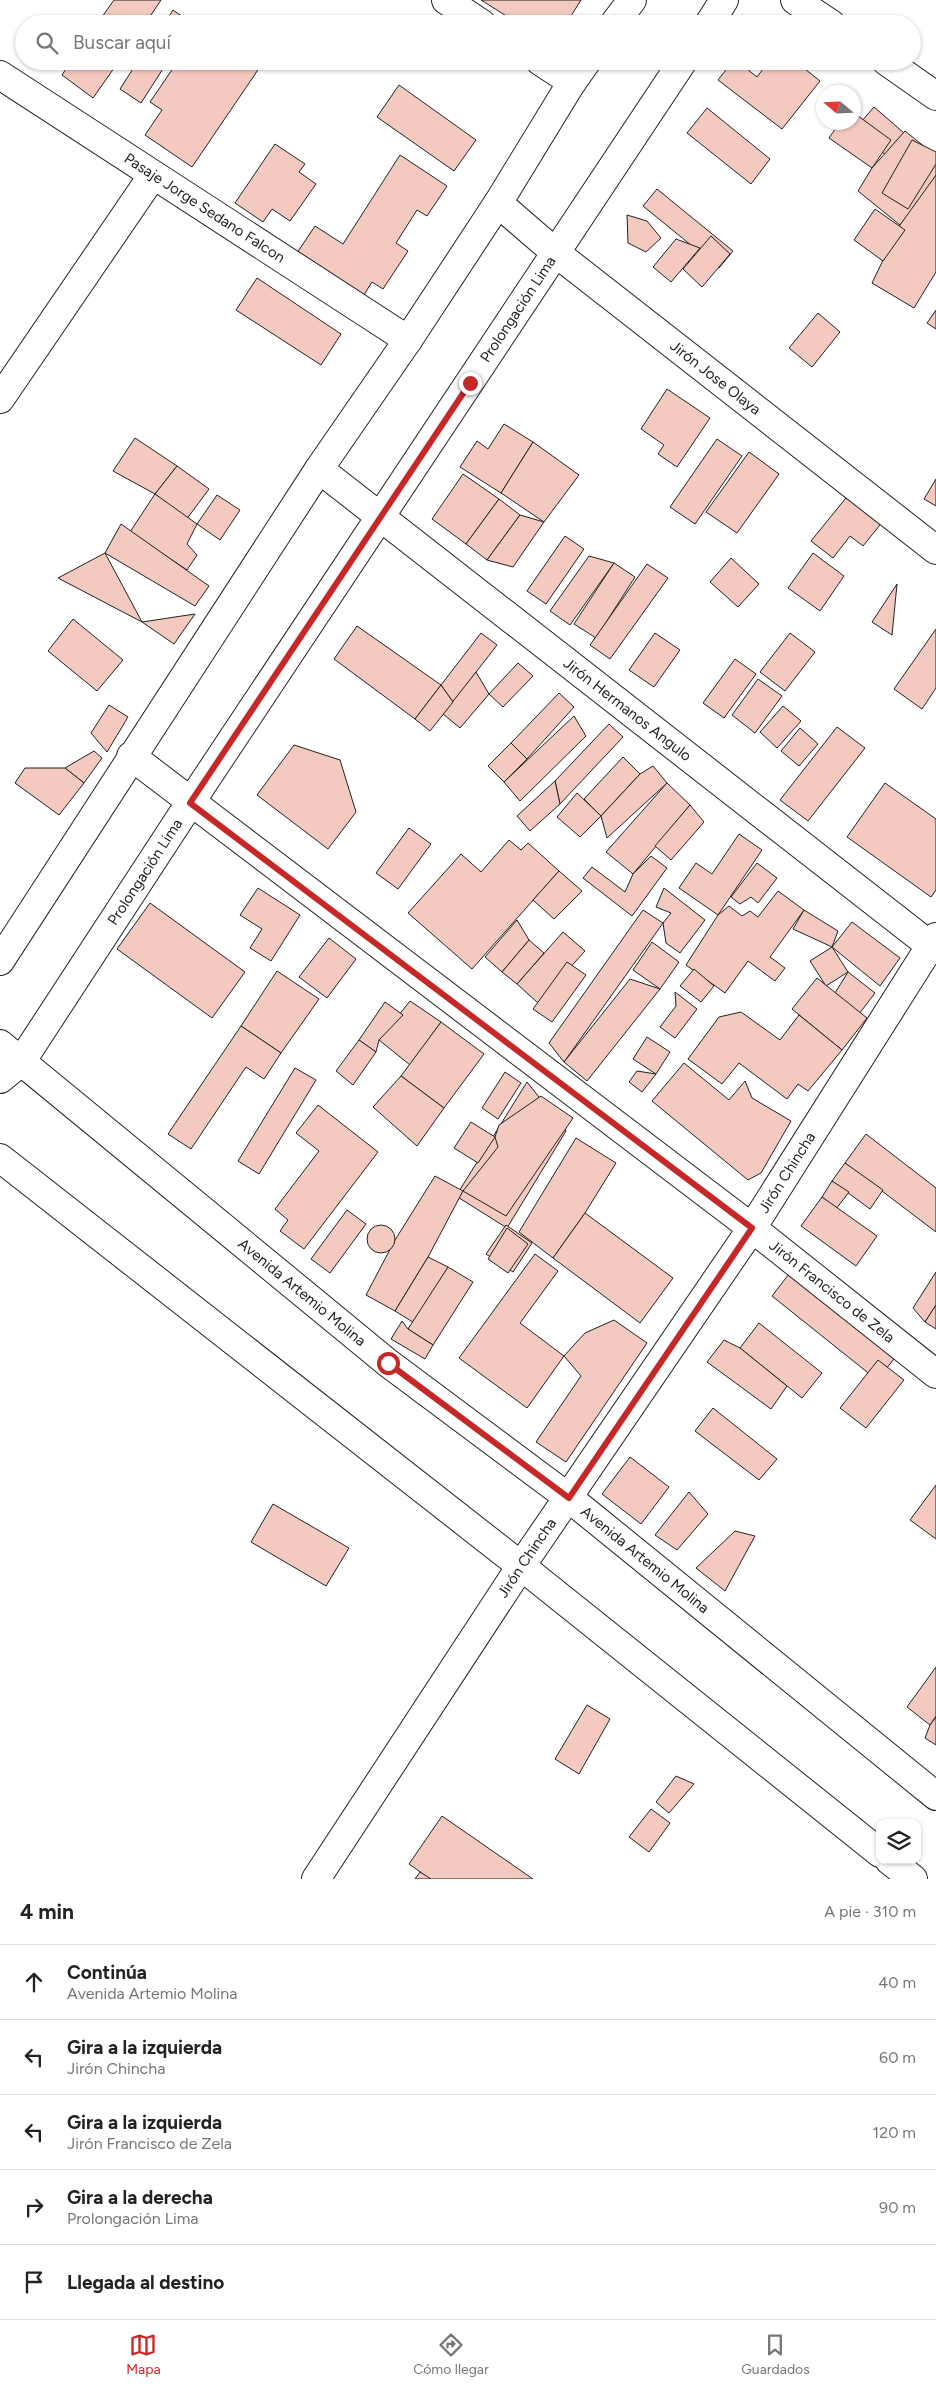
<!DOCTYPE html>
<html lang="es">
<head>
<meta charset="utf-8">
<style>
  :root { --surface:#fff; --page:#f2f2f2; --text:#222; --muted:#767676; --line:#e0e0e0; --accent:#c62828 }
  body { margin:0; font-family:Figtree,sans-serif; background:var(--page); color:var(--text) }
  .controls { position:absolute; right:15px; bottom:15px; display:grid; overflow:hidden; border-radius:10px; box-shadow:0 1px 4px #0004 }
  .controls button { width:45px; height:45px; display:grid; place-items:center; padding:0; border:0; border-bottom:1px solid var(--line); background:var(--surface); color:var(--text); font:25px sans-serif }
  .compass { position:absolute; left:816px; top:85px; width:45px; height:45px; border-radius:50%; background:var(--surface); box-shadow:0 1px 4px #0004; rotate:289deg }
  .stop { position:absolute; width:15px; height:15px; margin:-11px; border:4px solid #c62828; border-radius:50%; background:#fff }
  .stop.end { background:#c62828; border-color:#fff; box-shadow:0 1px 5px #0008 }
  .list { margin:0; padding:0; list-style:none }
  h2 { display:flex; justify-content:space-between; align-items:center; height:65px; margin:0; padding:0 20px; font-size:21px }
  h2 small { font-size:16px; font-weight:400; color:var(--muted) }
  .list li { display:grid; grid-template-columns:32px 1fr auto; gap:15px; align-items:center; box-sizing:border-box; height:75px; padding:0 20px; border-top:1px solid var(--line) }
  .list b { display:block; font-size:19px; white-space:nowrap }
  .list p { margin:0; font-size:16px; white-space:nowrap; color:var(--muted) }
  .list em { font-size:16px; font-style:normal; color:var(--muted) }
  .icon { flex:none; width:28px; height:28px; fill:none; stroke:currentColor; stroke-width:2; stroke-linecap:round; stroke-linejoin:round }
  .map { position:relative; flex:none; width:936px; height:1879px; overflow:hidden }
  .search { position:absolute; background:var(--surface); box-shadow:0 1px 4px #0004; left:15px; right:15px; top:15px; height:55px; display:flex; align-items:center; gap:12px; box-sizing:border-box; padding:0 18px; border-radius:28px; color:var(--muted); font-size:19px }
  .sheet { height:440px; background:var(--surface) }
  nav { display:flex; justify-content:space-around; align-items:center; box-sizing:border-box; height:70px; border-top:1px solid var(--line); background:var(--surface); font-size:14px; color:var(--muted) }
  nav a { display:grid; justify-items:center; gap:2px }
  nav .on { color:var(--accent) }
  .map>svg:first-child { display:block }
  .building { fill:#f3c9c0; stroke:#222 }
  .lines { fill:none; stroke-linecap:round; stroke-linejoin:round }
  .street-casing { stroke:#222; stroke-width:30 }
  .secondary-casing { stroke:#222; stroke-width:30 }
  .street { stroke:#fff; stroke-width:28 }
  .secondary { stroke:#fff; stroke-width:28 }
  .route { stroke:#c62828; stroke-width:6 }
  .labels { text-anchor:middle; stroke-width:4; stroke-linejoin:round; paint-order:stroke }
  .street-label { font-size:15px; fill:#222; stroke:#fff }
</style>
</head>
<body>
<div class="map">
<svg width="936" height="1879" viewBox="0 0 936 1879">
  <rect width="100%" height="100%" fill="#fff"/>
  <!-- building -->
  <g class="building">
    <path d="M114,0H161L145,24H97Z"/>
    <path d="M481,0H581L566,24H519Z"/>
    <path d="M173,10L193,24H164Z"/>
    <path d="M71,61H119L93,98L62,75Z"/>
    <path d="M138,61H168L141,103L120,89Z"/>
    <path d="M178,61H264L192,167L145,135L162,110L150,102Z"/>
    <path d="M733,61H737L757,77L769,61H795L820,81L782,129L718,80Z"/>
    <path d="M399,85L476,140L454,171L377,117Z"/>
    <path d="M874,107L912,140L894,162L855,129Z"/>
    <path d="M707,108L770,159L751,184L687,133Z"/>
    <path d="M854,113L891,140L872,168L829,138L840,122H854Z"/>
    <path d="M905,131L936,156V179L900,225L858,191L872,168Z"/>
    <path d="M912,140L936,152V164L908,209L882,193Z"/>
    <path d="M275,144L305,164L299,172L316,184L290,221L272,209L263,222L235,203Z"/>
    <path d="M400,155L447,186L427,216L417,210L396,243L408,251L383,289L372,282L362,298L293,259L315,226L343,244Z"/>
    <path d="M936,175V272L914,308L872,283L900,225Z"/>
    <path d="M657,189L733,251L719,268L643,206Z"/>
    <path d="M875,209L905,230L883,261L854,240Z"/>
    <path d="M627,215L647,221L661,238L646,252L628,243Z"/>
    <path d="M711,236L730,254L702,287L683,269Z"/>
    <path d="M676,239L700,248L671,282L653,267Z"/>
    <path d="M257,278L341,334L321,365L236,310Z"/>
    <path d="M936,310V329L927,323Z"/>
    <path d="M818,313L840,332L812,367L789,348Z"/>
    <path d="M667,389L710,418L677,467L658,454L664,445L641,429Z"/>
    <path d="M504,424L533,442L501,493L460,467L477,441L488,449Z"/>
    <path d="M135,438L177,466L155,494L113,471Z"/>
    <path d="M717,439L742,456L695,524L670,507Z"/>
    <path d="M533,442L579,475L544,522L501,493Z"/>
    <path d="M749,452L779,474L737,533L706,512Z"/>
    <path d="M177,466L209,489L186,520L155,494Z"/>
    <path d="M463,474L499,499L466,544L432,519Z"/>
    <path d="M936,479V506L924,499Z"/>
    <path d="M850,493L884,520L863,546L850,536L833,558L811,541Z"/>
    <path d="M155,494L197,524L187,544L197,555L187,570L130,532Z"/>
    <path d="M217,495L240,510L220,540L197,524Z"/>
    <path d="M499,499L520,515L487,560L466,544Z"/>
    <path d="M520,515L544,522L513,567L487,560Z"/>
    <path d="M121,524L209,586L195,606L105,553Z"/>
    <path d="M565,536L584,549L546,604L527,591Z"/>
    <path d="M105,553L142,622L58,578Z"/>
    <path d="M813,553L844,576L820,611L788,588Z"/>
    <path d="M589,556L614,563L570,625L550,611Z"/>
    <path d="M731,558L759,584L738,607L710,582Z"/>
    <path d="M614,563L635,577L596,638L574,624Z"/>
    <path d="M647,564L668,578L610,659L590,645Z"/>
    <path d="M897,584L892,635L872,622Z"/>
    <path d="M195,614L174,644L142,622Z"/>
    <path d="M73,619L123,660L97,691L48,651Z"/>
    <path d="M357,626L441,685L415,719L334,659Z"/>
    <path d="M936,629V688L922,709L894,689Z"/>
    <path d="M481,633L497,645L453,702L441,685Z"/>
    <path d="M655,633L680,650L654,687L629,670Z"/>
    <path d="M790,633L815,652L785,691L760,672Z"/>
    <path d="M735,659L756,674L724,718L703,703Z"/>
    <path d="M518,663L533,676L503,707L489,694Z"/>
    <path d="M476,672L489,694L460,728L443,714Z"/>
    <path d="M758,679L782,696L755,733L732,715Z"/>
    <path d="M441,685L453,702L430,731L415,719Z"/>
    <path d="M559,693L574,707L527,759L511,743Z"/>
    <path d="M109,705L128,717L107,752L91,733Z"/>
    <path d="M783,706L801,721L777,748L760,732Z"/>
    <path d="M574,716L586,736L520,801L504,782Z"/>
    <path d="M609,724L623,737L560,804L555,781Z"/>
    <path d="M837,727L865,748L808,821L780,800Z"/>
    <path d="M800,728L818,744L799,766L781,751Z"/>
    <path d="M511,743L527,759L504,782L488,766Z"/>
    <path d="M294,745L340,760L356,812L328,849L257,795Z"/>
    <path d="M94,751L102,758L84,783L65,768Z"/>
    <path d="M623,757L640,774L601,816L584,799Z"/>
    <path d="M653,766L667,783L607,838L601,816L640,774Z"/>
    <path d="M25,768H65L84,783L59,815L15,783Z"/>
    <path d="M555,781L560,804L530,831L517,816Z"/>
    <path d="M667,783L690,805L633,874L606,852Z"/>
    <path d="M885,783L936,819V890L931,897L847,837Z"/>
    <path d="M577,793L601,816L580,837L557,817Z"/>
    <path d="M690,805L704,822L671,860L655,846Z"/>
    <path d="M409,828L431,844L398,889L376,873Z"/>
    <path d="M739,834L762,850L718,915L679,888L696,863L712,874Z"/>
    <path d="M509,840L521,850L528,843L559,871L472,969L408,913L461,854L481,872Z"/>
    <path d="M651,856L667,868L632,916L583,878L592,867L625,892L633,874Z"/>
    <path d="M757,863L777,878L758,903L751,897L740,904L731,897Z"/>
    <path d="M559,871L582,891L554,919L533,900Z"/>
    <path d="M258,888L300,915L271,961L250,948L262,929L240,915Z"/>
    <path d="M664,888L705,920L680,953L666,943L663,923L671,913L656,907Z"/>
    <path d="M778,891L804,910L770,957L785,968L775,981L748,961L725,993L686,965L718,915L729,906L742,916L750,911L758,917Z"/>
    <path d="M150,903L245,972L212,1018L117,949Z"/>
    <path d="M643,910L663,923L564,1062L549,1043Z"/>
    <path d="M804,910L838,931L832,947L793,929Z"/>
    <path d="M517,920L529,940L502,972L485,957Z"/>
    <path d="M852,922L900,958L880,986L832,947Z"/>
    <path d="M563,932L585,951L538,1003L517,984Z"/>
    <path d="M329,938L356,959L327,998L299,977Z"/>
    <path d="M529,940L544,953L517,984L502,972Z"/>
    <path d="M652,942L679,962L660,989L633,970Z"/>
    <path d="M832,947L848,972L826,986L810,961Z"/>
    <path d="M567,962L586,975L552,1022L533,1009Z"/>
    <path d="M694,969L714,986L701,1002L680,986Z"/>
    <path d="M277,971L319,999L281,1053L241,1026Z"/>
    <path d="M848,972L875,993L859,1014L835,993Z"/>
    <path d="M817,978L867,1018L842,1050L792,1009Z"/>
    <path d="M630,979L660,989L587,1081L564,1062Z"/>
    <path d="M675,992L697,1009L675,1038L660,1027L676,1006Z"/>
    <path d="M410,1001L441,1022L410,1065L379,1040Z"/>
    <path d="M385,1002L403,1015L379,1040L376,1052L359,1040Z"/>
    <path d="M741,1012L780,1040L799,1015L842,1050L808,1091L798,1084L787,1099L739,1063L722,1084L688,1059L719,1017Z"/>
    <path d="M441,1022L484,1054L444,1108L401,1076Z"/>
    <path d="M241,1026L281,1053L264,1079L246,1067L191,1149L168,1134Z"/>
    <path d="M647,1037L670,1052L656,1074L633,1059Z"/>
    <path d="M359,1040L376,1052L353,1085L336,1071Z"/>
    <path d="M684,1063L729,1100L745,1081L752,1098L791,1121L761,1173L748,1180L652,1101Z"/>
    <path d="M295,1068L316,1080L259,1174L238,1161Z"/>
    <path d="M637,1071L656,1074L642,1092L629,1082Z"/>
    <path d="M505,1072L521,1083L498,1119L482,1108Z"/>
    <path d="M401,1076L444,1108L417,1146L373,1107Z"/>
    <path d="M527,1082L566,1131L507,1228L456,1196Z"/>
    <path d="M541,1096L573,1118L506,1216L463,1191L498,1147L495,1137L499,1125Z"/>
    <path d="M318,1105L378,1152L304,1249L280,1231L288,1220L275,1209L319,1151L296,1133Z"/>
    <path d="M471,1122L495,1137L478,1163L454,1148Z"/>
    <path d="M866,1134L936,1188V1232L845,1163Z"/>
    <path d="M576,1138L616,1163L585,1213L553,1258L519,1232Z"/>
    <path d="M845,1163L883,1190L870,1209L832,1181Z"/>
    <path d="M435,1176L463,1191L428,1257L395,1311L366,1295L395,1240Z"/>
    <path d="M832,1181L849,1192L836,1209L822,1197Z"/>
    <path d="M822,1197L877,1236L856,1266L801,1226Z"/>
    <path d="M347,1210L366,1224L330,1273L311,1259Z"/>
    <path d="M585,1213L673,1278L640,1323L553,1258Z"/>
    <path d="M506,1225L532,1243L513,1272L486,1254Z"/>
    <circle cx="381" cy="1239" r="14"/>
    <path d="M507,1228L528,1244L508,1273L488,1259Z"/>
    <path d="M535,1254L558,1271L520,1323L564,1356L527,1408L459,1358Z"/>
    <path d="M428,1257L448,1267L416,1324L395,1311Z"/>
    <path d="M448,1267L473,1282L433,1345L408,1329Z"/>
    <path d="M792,1270L898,1354L877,1380L772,1296Z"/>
    <path d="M936,1272V1305L925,1322L913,1308Z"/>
    <path d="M936,1305V1329L925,1322Z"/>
    <path d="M614,1320L647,1343L566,1462L536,1442L581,1376L564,1356L585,1333Z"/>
    <path d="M402,1321L408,1329L433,1345L425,1359L391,1339Z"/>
    <path d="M759,1323L822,1373L802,1398L740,1348Z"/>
    <path d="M724,1340L740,1348L787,1386L771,1409L707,1362Z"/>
    <path d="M878,1360L904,1380L866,1428L840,1408Z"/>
    <path d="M713,1408L777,1459L759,1480L695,1431Z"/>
    <path d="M630,1457L669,1487L641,1524L602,1494Z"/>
    <path d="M936,1485V1539L910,1520Z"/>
    <path d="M689,1492L708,1514L677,1550L655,1535Z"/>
    <path d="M273,1504L349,1548L326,1586L251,1542Z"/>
    <path d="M735,1531L755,1536L725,1591L696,1568Z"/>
    <path d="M936,1667V1716L930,1725L907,1707Z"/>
    <path d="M587,1705L610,1719L579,1774L555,1759Z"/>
    <path d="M936,1717V1745L925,1738L930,1725Z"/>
    <path d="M676,1776L694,1784L669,1813L656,1802Z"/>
    <path d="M651,1809L670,1823L649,1852L629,1837Z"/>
    <path d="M442,1816L533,1879H430L409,1864Z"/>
    <path d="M420,1872L431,1879H415Z"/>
  </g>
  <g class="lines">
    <defs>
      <g id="street">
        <path d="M446,0L482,24"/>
        <path d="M795,0L831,24"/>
        <path d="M540,61L572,82"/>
        <path d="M886,61L936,96"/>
        <path id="s1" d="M0,75L408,340"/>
        <path id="s2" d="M498,203L556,253L936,550"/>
        <path d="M0,399L153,175"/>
        <path id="s3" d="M319,469L936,950"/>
        <path id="s4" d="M131,756L752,1228L936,1374"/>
        <path id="s5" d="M316,1879L521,1566L752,1228L936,937"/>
      </g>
      <g id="secondary">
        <path d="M614,24L632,0"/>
        <path d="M709,24L724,0"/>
        <path d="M0,961L319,469L408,340L498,203L572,82L587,61"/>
        <path id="s6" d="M0,1044L388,1363L569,1498L936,1796"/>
        <path id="s7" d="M0,1079L21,1062L190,803L683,61"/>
        <path d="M0,1158L521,1566L880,1853"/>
        <path d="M889,1860L913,1879"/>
      </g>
    </defs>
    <!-- street casing -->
    <use href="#street" class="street-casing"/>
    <!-- secondary casing -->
    <use href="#secondary" class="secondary-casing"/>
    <!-- street -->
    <use href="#street" class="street"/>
    <!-- secondary -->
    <use href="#secondary" class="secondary"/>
  </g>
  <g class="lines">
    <!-- route -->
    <path class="route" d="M388,1363L569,1498L752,1228L190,803L470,383"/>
  </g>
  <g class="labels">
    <!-- street labels -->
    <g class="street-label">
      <text dy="5" stroke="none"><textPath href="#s1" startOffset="244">Pasaje Jorge Sedano Falcon</textPath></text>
      <text dy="5" stroke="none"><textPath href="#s7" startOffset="929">Prolongación Lima</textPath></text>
      <text dy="5" stroke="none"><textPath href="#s2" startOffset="279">Jirón Jose Olaya</textPath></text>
      <text dy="5" stroke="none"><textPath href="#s3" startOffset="391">Jirón Hermanos Angulo</textPath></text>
      <text dy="5" stroke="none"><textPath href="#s7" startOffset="254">Prolongación Lima</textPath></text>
      <text dy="5" stroke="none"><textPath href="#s5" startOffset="849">Jirón Chincha</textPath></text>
      <text dy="5" stroke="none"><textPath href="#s4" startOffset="882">Jirón Francisco de Zela</textPath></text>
      <text dy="5" stroke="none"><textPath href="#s6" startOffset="391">Avenida Artemio Molina</textPath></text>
      <text dy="5" stroke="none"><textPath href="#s5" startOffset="384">Jirón Chincha</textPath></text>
      <text dy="5" stroke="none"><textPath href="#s6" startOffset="826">Avenida Artemio Molina</textPath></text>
    </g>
  </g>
</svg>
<div class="controls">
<button><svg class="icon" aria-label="layers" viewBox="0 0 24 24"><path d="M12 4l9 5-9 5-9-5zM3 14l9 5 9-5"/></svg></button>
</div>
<svg class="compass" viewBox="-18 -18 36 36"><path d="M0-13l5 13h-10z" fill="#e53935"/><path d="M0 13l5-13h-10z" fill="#767676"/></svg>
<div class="stop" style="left:388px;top:1363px"></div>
<div class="stop end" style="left:470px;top:383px"></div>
<div class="search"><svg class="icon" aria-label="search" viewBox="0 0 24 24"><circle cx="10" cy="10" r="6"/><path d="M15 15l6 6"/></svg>Buscar aquí</div>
</div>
<section class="sheet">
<h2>4 min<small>A pie · 310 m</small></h2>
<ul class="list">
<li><svg class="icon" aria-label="ahead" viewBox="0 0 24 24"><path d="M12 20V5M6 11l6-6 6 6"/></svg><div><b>Continúa</b><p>Avenida Artemio Molina</p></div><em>40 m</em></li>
<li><svg class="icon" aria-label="left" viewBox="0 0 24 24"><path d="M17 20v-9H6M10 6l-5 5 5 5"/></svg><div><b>Gira a la izquierda</b><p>Jirón Chincha</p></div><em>60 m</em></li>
<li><svg class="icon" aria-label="left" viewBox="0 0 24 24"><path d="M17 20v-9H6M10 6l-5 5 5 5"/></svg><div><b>Gira a la izquierda</b><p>Jirón Francisco de Zela</p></div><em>120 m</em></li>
<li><svg class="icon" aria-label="right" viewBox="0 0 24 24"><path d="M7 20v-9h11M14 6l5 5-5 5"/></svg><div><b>Gira a la derecha</b><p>Prolongación Lima</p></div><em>90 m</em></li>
<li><svg class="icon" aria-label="arrive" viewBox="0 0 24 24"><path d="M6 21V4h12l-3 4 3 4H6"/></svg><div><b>Llegada al destino</b></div></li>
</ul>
</section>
<nav>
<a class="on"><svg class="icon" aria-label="map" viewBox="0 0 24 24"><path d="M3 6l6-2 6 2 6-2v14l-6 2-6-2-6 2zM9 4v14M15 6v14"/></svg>Mapa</a>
<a><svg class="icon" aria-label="directions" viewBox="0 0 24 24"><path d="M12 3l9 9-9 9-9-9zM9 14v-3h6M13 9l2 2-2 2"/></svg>Cómo llegar</a>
<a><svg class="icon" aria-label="saved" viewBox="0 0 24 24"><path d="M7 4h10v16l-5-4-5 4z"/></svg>Guardados</a>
</nav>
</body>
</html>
